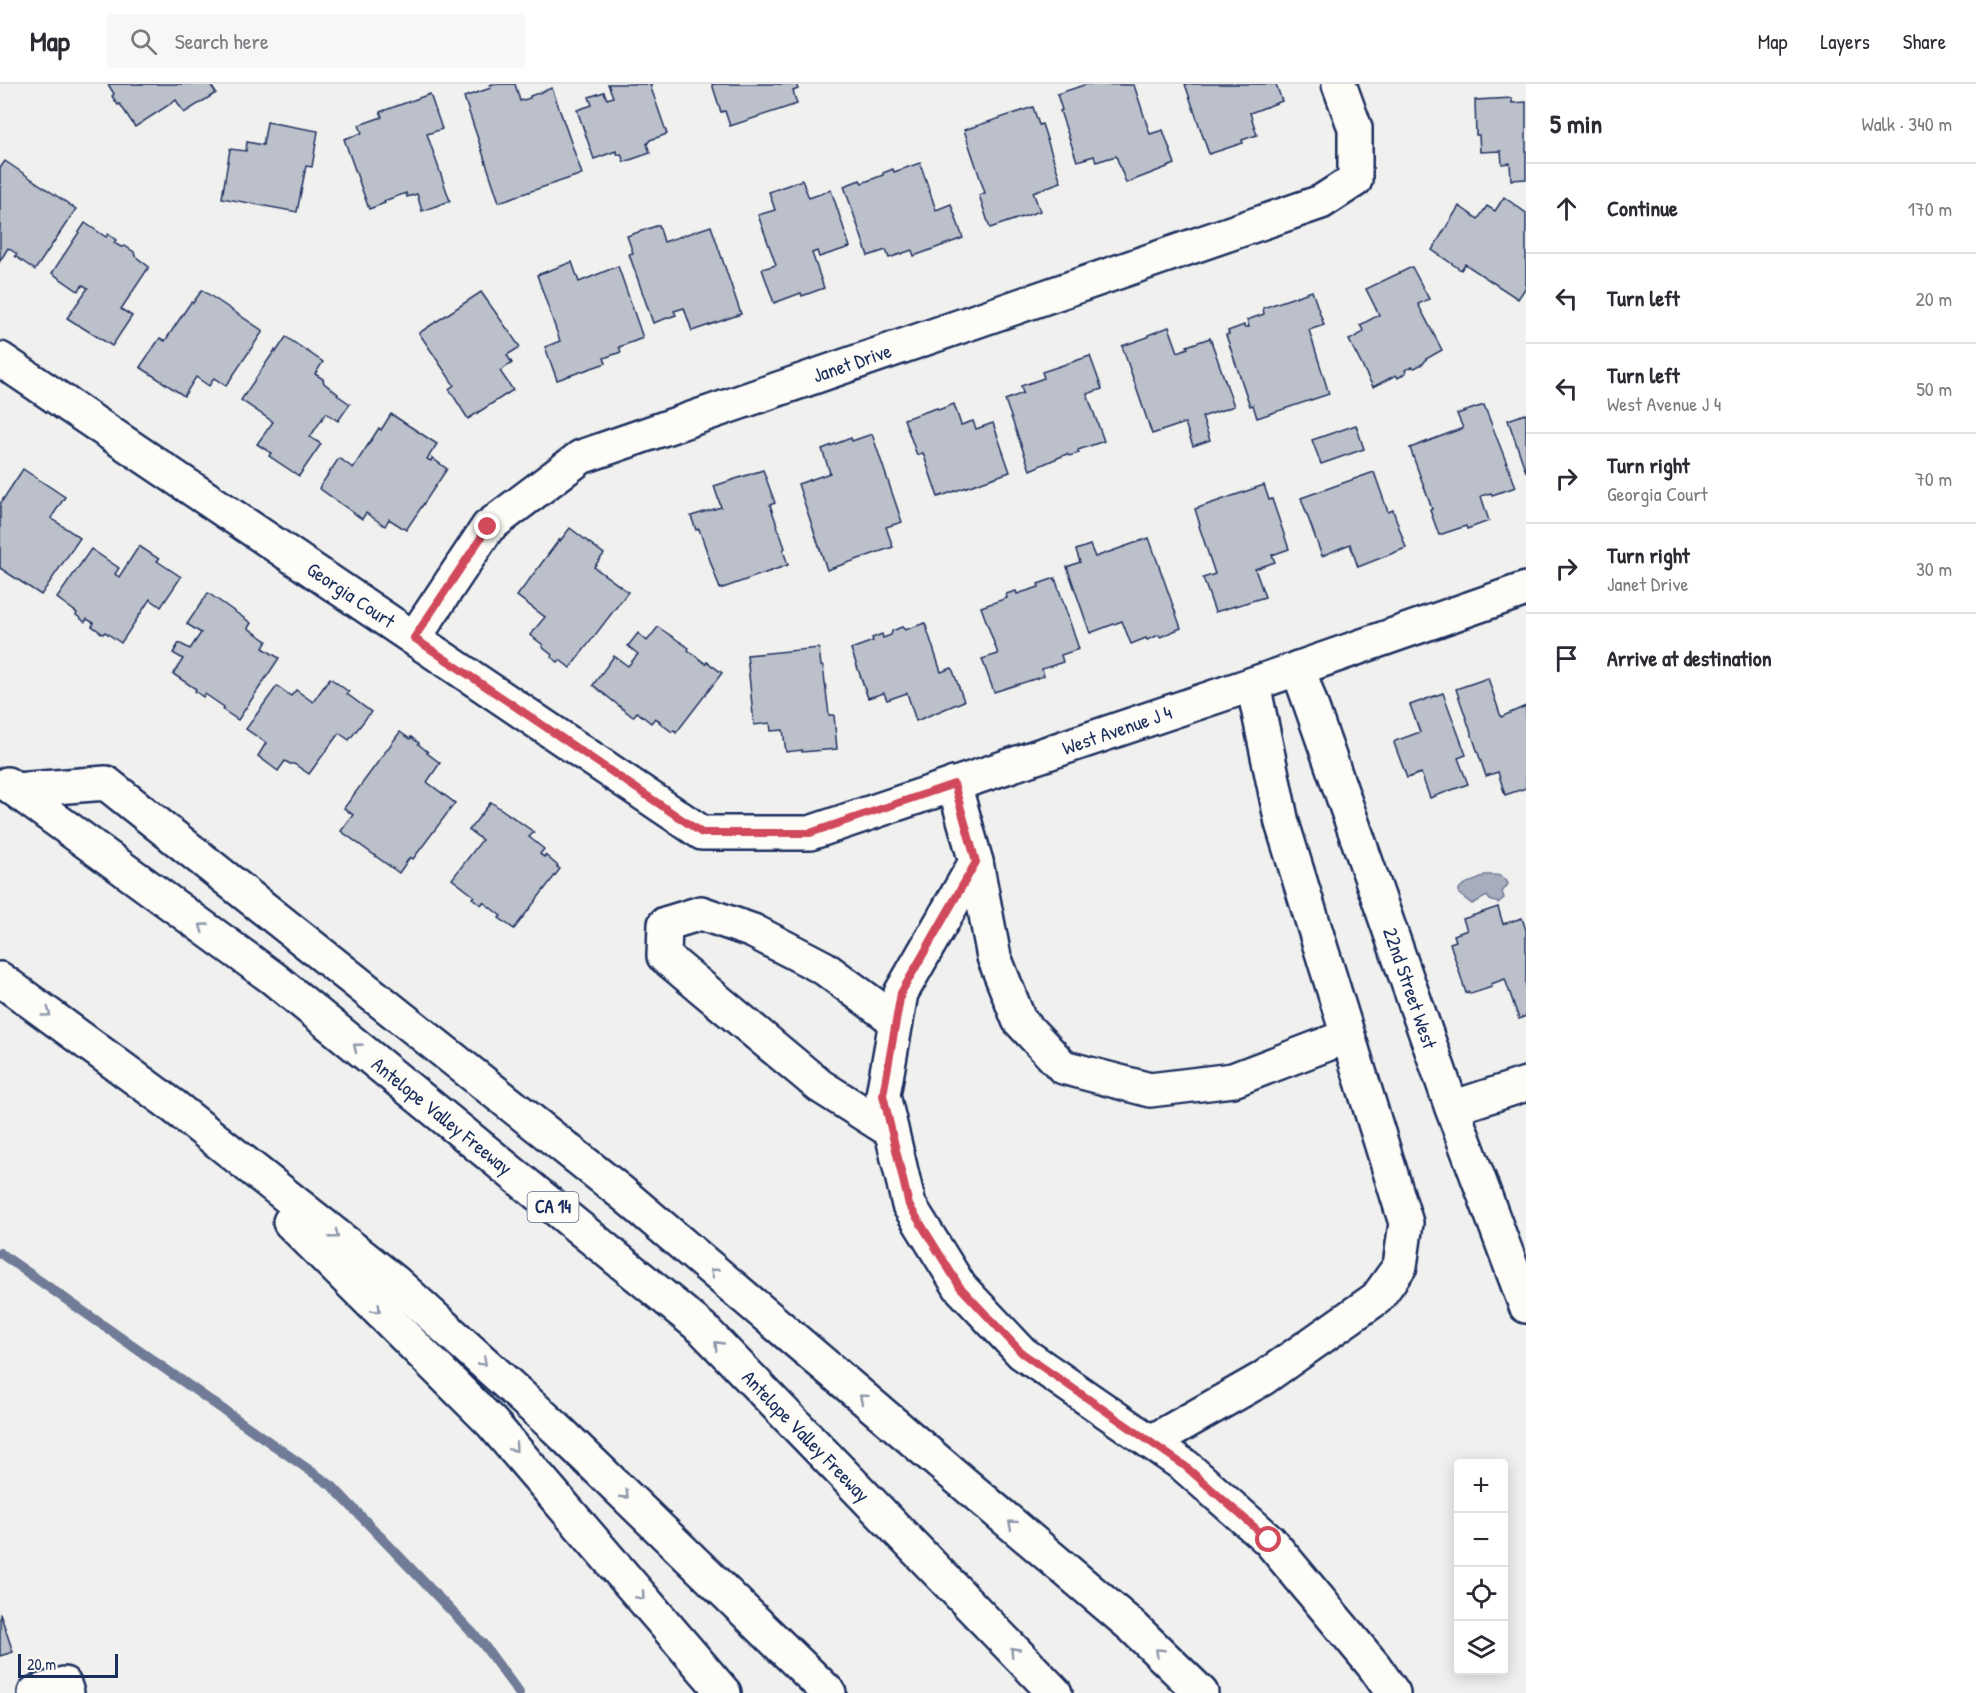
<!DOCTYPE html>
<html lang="en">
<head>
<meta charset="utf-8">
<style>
  :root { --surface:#fff; --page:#f7f7f7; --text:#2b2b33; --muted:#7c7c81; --line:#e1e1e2 }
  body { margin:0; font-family:"Patrick Hand",sans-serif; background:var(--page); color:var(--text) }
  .controls { position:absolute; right:18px; bottom:18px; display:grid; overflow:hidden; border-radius:6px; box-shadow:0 3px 15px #0003 }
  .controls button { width:54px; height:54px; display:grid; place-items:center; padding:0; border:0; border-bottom:2px solid var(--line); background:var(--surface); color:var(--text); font:30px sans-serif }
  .scale { position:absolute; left:18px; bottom:15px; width:100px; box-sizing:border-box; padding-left:6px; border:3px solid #1b2f5e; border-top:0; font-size:16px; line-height:21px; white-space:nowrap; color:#1b2f5e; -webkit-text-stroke:4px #fdfcf7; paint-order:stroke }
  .stop { position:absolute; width:18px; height:18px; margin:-14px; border:4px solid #d1495b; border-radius:50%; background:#fff }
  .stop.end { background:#d1495b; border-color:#fff; box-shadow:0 2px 6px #0008 }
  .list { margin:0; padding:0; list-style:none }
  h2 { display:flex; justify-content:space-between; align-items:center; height:78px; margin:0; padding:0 24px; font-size:26px }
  h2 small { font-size:20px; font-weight:400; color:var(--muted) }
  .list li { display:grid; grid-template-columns:39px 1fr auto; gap:18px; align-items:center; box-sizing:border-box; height:90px; padding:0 24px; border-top:2px solid var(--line) }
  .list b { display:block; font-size:22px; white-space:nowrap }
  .list p { margin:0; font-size:20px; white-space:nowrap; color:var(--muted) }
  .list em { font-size:20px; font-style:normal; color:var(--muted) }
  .icon { flex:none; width:33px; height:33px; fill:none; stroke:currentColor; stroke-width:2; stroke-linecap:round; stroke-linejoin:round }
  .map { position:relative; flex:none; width:1526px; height:1609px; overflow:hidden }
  header { display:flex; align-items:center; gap:36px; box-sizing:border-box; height:84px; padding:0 30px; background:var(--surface); border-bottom:2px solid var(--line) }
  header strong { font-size:28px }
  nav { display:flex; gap:33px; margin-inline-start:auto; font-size:21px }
  .search { width:420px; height:54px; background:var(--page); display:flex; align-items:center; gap:15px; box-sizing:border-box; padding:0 21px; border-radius:6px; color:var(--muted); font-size:22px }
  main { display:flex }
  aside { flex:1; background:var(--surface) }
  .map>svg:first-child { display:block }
  .water { fill:#a7adbd; stroke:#6f7b97; stroke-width:1.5 }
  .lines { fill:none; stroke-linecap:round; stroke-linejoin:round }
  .stream { stroke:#6f7b97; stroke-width:10 }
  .building { fill:#bbc0ca; stroke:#1b2f5e; stroke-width:1.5 }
  .minor-casing { stroke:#1b2f5e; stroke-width:38 }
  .highway-casing { stroke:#1b2f5e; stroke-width:38 }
  .minor { stroke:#fdfcf7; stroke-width:33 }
  .highway { stroke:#fdfcf7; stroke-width:33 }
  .oneway { stroke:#8c96aa }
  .route { stroke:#d1495b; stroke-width:8 }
  .labels { text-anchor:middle; stroke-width:4.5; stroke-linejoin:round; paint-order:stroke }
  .shield { fill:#fdfcf7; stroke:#5f6c8c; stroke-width:1.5 }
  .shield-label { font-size:18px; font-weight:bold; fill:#1b2f5e }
  .street-label { font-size:20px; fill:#1b2f5e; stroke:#fdfcf7 }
</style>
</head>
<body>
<header>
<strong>Map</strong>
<div class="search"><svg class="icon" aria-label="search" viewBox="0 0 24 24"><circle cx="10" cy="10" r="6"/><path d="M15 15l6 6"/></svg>Search here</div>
<nav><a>Map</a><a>Layers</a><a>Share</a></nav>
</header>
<main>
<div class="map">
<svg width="1526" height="1609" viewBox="0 0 1526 1609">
  <rect width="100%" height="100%" fill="#f0f0ee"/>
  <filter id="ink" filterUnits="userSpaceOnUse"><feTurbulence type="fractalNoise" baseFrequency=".0167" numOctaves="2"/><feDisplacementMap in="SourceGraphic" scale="12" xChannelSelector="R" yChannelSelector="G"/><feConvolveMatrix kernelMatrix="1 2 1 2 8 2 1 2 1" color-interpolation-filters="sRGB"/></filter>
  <g filter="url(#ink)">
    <!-- water -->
    <path class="water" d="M1484,791C1493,791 1504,789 1508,800L1502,808L1504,814L1498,819L1490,816L1487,812L1472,820L1459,810V805C1468,794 1477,800 1484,791Z"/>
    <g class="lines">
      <!-- stream -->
      <path class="stream" d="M0,1169L332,1402L483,1560L519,1609"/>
    </g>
    <!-- building -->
    <g class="building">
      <path d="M108,0H210L216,9L184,29L176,16L135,43L120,20L118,21L112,12L114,10Z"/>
      <path d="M493,0H515L520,17L530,14V12L552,4L582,90L499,118L464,13L491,4L490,1Z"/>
      <path d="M608,0H652L650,1L667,50L650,56L647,60L650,69L624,78L621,70L618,71L616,67L594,75L577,26L592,21L589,13L604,8L607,15L613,13Z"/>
      <path d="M712,0H796L798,5L793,7L797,20L730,42L725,27L721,28Z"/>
      <path d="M1087,0L1134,1L1150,50L1163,46L1175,80L1126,99L1116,72L1096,78L1094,72L1077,77L1060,27L1062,26L1057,10Z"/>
      <path d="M1185,0H1276L1282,17L1250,29L1257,51L1242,56L1243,59L1209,70Z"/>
      <path d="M430,10L442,45L427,50L450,117L422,127L417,110L407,113L406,109L384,117L385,119L369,125L344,55L362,49L359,41L382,33L380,28Z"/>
      <path d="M1512,14V19L1526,18V95L1511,96L1510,79L1502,80L1501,67L1480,68L1479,51H1476L1475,16Z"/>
      <path d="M1033,23L1039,41L1042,40L1061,98L1033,108L1040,127L990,144L979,111L985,109L964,46Z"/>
      <path d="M267,38L318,47L312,83L306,82L297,128L222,114L230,65L246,67L247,58L263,61Z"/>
      <path d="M5,77L76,125L35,186L15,172L17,170L8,164L0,177V84Z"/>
      <path d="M920,79L936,126L951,120L963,154L914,172L912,166L889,174L886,166L868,172L844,102L860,96L862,99L883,91V89L893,85L894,88Z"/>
      <path d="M802,96L809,114L831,106L850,163L819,173L817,167L812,169L824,204L802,212L801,209L774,219L762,185L776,181L758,131L775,126L769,108Z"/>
      <path d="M1504,113L1526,129V203L1518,215L1465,180L1461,186L1432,166L1459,122L1478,135L1487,122L1495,127Z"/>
      <path d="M85,139L106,153L108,150L116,156L114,159L121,163L125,162L134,168L135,172L149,183L121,225L132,232L112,262L67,234L88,204L83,201L78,207L52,189Z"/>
      <path d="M659,141L664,158L711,142L741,230L692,247L684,224L674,227L676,231L653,239L629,170L633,169L627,152Z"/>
      <path d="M572,178L579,198L618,182L643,254L619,263L621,268L604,274L606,279L557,296L545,263L560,257L537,191Z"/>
      <path d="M1412,183L1429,215L1418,220L1442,266L1426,275L1424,279L1415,284L1412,283L1405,286L1406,289L1398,294L1396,291L1373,303L1349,256L1364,248L1360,241L1379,231L1366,205Z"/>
      <path d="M202,206L263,247L226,302L214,294L209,302L196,293L184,312L140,283L160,254L165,257L191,218L193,219Z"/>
      <path d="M1312,207L1324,241L1309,246L1329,310L1257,334L1253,321L1250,322L1226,251L1229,250L1228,247L1244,241V243H1249L1247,236L1264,230L1263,224Z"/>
      <path d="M481,208L520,263L507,271L512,279L500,287L513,306L468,335L449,305L454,301L419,249Z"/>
      <path d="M1169,243L1178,268L1188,264L1187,262L1210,254L1234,322L1202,333L1210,356L1193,362L1185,339L1152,350L1122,262L1148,253V251Z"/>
      <path d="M286,253L323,278L315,290L323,295L324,299L338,310L337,311L350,320L338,337L326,329L310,353L321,360L299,392L269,372L271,369L257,360L273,338L241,316L275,266L276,268Z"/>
      <path d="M1090,272L1102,305L1087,310L1104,357L1078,366L1079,369L1069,372L1067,370L1030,386L1005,316L1023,309L1021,302L1044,294L1042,288Z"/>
      <path d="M954,320L961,341L973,337L976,345L993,339L1010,388L938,413L923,369L917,371L904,335L937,324L938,326Z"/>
      <path d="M1484,321L1516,403L1492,411L1491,409L1481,412L1489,437L1467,445L1466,442L1439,451L1430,426L1432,425L1410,364L1463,344L1457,330Z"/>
      <path d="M391,330L437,360L427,375L431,377L432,374L447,385L406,446L389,435L385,442L366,429L362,435L319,404L339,374L353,384L379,344L381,346Z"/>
      <path d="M1525,330L1526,333V388L1508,336Z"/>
      <path d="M1356,341L1364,365L1321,380L1312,356Z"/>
      <path d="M872,350L902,438L886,443L893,463L827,486L798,400L830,389L822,365L851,354L852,357Z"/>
      <path d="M23,385L65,413L51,434L80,454L41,511L0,484V420Z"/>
      <path d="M763,386L775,419L770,421L785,464L783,466L788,481L720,505L699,445L696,446L691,432L721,423L714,402Z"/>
      <path d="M1374,388L1388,428L1393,426L1406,464L1358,483L1350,460L1322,472L1301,414Z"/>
      <path d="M1264,401L1269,416L1272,415L1289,465L1272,471L1275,478L1255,485L1265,513L1215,528L1203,494L1215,490L1199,442L1200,441L1195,425Z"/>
      <path d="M570,444L604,470L594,483L628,508L570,584L560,576L558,578L551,573L552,571L542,563L543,561L530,551L545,533L517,512L559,456L560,457Z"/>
      <path d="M1149,454L1181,544L1160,553L1159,551L1147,556L1146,554L1131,560L1122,537L1090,549L1067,483L1080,478L1076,466L1090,461L1095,473Z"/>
      <path d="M139,462L159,475L157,477L181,493L161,523L150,515L121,559L105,548L103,550L92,542L94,539L87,535L85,538L76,531L77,529L57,514L91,465L119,484L115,490L119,493Z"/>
      <path d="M1055,494L1079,565L1061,571L1063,578L1042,585L1044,592L994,608L982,575L998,570L981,523L1007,514L1006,510L1016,507L1017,510L1039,503L1038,500Z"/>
      <path d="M208,509L251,539L248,544L267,557L263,564L279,574L238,636L223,626L224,623L205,610L203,613L195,607L196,605L173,590L183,575L173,569L179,559L190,565L201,549L187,540Z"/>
      <path d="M925,539L941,588L952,584L964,617L916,637L907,609L887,616L884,609L868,614L851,565L873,557L872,554L882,550L883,554L891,551L892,547L902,543L905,546Z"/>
      <path d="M658,543L689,564L688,566L706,580L707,578L722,589L676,649L674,646L672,648L659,638L660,637L655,634L651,639L637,628L633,633L593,601L614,572L628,582L638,570L628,562L638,549L647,557Z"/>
      <path d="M819,564L821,582H823L829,631H834L837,665L802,668V666L786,668L783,646L771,647L770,639L754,641L747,571Z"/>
      <path d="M330,594L349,608L347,610L371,628L349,656L339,649L309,690L294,680H290L285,677L278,687L258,672L266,659L246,645L277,602L291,612L296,606L313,618Z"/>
      <path d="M1488,594L1501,633L1526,622V704L1505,711L1498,688L1486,692L1456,605Z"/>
      <path d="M1443,609L1466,671L1458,674L1468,700L1430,714L1421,689L1407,694L1394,659L1395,657L1420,648L1410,621Z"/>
      <path d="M400,648L410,655L411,653L419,659L418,660L428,668L427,669L440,679L427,698L455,719L413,775L410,773L399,789L341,747L353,731L344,724Z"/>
      <path d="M491,718L534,748L529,753L544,765L540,770L544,773L545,771L558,782L557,783L560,785L514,845L499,834L501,832L483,818L481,821L472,814L474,812L452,795L482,756L469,746Z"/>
      <path d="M1498,823L1503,840L1522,834L1526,846V932L1519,935L1505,895L1491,900L1492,903L1470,910L1469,908L1466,909L1450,859L1456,857L1454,851L1467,846L1463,835Z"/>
      <path d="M0,1529L13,1568L0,1572Z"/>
    </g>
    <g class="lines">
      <defs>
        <g id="minor">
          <path d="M0,275L702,749H810L1253,600L1526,505"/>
          <path d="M414,554L488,443L581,373L1321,118L1355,96V44L1339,0"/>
          <path d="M1298,584L1452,1024L1526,1222"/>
          <path d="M954,700L976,778L901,909L883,1011L909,1121L960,1203L1022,1269L1185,1382L1269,1456L1374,1582L1393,1609"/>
          <path d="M976,778L994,873L1019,936L1063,983L1150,1006L1233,996L1348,952"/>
          <path d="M1452,1024L1526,1000"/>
          <path d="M891,1047L820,1002L664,872L665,840L701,829L753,847L824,884L896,937"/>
          <path d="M1151,1358L1262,1295L1377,1214L1400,1182L1406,1139L1282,739L1253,600"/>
          <path d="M35,1609L64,1600L67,1609"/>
        </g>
        <g id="highway">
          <path d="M7,700L273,894L702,1244L1055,1609"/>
          <path d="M16,706L106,699L622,1109L1133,1543L1201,1609"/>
          <path d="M0,895L172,1021L396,1199L556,1344L829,1609"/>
          <path d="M290,1138L492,1339L724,1609"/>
        </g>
      </defs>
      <!-- minor casing -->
      <use href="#minor" class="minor-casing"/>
      <!-- highway casing -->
      <use href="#highway" class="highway-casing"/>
      <!-- minor -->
      <use href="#minor" class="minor"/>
      <!-- highway -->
      <use href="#highway" class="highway"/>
    </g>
    <!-- one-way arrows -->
    <defs><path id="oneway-chevron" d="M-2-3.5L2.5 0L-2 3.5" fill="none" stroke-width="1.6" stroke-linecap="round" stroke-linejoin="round" transform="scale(1.5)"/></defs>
    <g class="oneway">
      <use href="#oneway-chevron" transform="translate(203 843) rotate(-144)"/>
      <use href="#oneway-chevron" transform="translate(47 929) rotate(36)"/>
      <use href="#oneway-chevron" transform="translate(357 963) rotate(-141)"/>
      <use href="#oneway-chevron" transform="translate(335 1151) rotate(39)"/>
      <use href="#oneway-chevron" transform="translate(714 1188) rotate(-140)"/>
      <use href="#oneway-chevron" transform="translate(377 1225) rotate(45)"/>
      <use href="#oneway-chevron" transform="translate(718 1261) rotate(-134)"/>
      <use href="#oneway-chevron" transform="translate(483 1278) rotate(42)"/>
      <use href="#oneway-chevron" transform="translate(863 1314) rotate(-140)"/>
      <use href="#oneway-chevron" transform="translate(514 1364) rotate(49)"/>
      <use href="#oneway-chevron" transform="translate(625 1411) rotate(44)"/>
      <use href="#oneway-chevron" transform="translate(1012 1440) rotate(-140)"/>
      <use href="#oneway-chevron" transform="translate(641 1512) rotate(49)"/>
      <use href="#oneway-chevron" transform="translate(1014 1567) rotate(-134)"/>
      <use href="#oneway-chevron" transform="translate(1159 1568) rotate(-136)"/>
    </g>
  </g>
  <g class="lines" filter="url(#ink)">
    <!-- route -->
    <path class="route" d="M488,443L414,554L702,749H810L954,700L976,778L901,909L883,1011L909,1121L960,1203L1022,1269L1185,1382L1269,1456"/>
  </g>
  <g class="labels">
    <!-- shield labels -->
    <rect class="shield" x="527.5" y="1108" width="51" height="30" rx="4.5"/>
    <g class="shield-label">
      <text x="553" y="1129">CA 14</text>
    </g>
    <!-- street labels -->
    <g class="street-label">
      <text transform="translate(852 279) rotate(-19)" y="7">Janet Drive</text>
      <text transform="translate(351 511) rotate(34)" y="7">Georgia Court</text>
      <text transform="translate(1117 646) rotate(-19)" y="7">West Avenue J 4</text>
      <text transform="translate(1410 904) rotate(71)" y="7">22nd Street West</text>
      <text transform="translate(442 1032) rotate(39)" y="7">Antelope Valley Freeway</text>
      <text transform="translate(806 1352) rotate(46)" y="7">Antelope Valley Freeway</text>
    </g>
  </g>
</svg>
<div class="controls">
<button>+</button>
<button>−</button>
<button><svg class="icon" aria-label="locate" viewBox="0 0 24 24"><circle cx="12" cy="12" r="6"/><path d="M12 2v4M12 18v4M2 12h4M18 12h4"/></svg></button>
<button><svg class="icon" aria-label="layers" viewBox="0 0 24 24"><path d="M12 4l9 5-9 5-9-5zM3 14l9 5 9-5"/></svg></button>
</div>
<div class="scale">20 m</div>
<div class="stop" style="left:1269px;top:1456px"></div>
<div class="stop end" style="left:488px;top:443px"></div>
</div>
<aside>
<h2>5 min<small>Walk · 340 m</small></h2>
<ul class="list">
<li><svg class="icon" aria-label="ahead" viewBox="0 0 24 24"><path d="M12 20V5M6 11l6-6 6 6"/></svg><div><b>Continue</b></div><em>170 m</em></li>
<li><svg class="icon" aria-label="left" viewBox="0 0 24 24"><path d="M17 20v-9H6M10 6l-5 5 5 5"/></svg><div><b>Turn left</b></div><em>20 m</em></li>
<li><svg class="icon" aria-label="left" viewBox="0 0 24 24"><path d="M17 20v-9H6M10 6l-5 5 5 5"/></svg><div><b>Turn left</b><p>West Avenue J 4</p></div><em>50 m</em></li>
<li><svg class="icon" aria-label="right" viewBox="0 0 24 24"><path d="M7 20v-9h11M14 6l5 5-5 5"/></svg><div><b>Turn right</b><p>Georgia Court</p></div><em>70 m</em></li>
<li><svg class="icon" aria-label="right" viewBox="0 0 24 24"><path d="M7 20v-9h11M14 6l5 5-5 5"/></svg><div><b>Turn right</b><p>Janet Drive</p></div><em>30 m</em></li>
<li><svg class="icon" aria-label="arrive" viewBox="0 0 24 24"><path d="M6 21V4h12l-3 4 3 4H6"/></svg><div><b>Arrive at destination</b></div></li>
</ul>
</aside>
</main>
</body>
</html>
